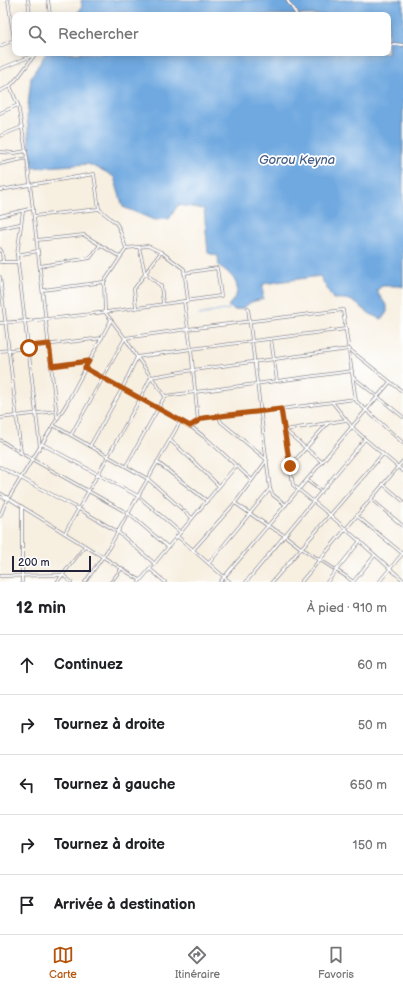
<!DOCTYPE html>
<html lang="fr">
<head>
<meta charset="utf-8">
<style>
  :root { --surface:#fff; --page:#f2f2f2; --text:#202124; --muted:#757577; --line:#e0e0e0; --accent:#b45309 }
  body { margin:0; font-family:"Balsamiq Sans",sans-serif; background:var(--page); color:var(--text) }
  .scale { position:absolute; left:12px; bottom:10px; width:79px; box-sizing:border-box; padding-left:4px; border:2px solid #22223b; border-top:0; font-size:11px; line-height:14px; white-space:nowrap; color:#22223b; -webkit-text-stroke:3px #fff; paint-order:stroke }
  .stop { position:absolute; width:12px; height:12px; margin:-9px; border:3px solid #b45309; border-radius:50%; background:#fff }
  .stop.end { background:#b45309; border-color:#fff; box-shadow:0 1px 4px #0008 }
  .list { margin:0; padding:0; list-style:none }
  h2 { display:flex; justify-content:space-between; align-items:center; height:52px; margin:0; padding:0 16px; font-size:17px }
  h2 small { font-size:13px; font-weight:400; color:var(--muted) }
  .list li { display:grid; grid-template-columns:26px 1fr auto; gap:12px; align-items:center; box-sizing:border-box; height:60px; padding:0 16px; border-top:1px solid var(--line) }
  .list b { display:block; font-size:15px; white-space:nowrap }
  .list em { font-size:13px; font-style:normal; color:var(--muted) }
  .icon { flex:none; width:22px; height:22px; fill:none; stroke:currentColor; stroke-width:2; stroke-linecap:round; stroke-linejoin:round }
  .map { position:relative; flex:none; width:403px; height:582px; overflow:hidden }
  .search { position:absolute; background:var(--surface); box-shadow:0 2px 10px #0003; left:12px; right:12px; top:12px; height:44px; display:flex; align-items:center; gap:10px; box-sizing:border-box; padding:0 14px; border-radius:8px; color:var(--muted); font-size:15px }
  .sheet { height:352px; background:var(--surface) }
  nav { display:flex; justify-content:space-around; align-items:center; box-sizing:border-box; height:56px; border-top:1px solid var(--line); background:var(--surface); font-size:11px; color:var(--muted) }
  nav a { display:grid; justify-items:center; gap:2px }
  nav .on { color:var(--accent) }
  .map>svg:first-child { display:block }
  .water { fill:#70a9e0; stroke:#49668e }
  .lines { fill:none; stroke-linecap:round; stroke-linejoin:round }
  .stream { stroke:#70a9e0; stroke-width:1 }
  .minor-casing { stroke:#8c888e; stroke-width:3.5 }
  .minor { stroke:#fff; stroke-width:2 }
  .route { stroke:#b45309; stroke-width:5 }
  .labels { text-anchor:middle; stroke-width:3.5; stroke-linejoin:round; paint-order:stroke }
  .water-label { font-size:13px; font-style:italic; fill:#455f85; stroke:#fff }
</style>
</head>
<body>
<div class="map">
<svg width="403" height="582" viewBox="0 0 403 582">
  <rect width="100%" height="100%" fill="#fff"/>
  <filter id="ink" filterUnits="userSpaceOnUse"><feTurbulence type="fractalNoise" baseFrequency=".025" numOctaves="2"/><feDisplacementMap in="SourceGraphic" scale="8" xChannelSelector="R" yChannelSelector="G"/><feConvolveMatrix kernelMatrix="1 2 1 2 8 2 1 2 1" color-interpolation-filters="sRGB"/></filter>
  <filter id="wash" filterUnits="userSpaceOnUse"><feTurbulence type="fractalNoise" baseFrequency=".012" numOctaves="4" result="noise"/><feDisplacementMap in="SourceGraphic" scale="16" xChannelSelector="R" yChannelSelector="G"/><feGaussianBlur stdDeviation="0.9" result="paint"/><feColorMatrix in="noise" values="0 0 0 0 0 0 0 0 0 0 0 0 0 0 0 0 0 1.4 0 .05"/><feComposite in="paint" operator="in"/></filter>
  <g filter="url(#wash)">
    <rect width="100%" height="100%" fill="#f7efe0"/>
    <!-- water -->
    <path class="water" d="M81,0H403V287L400,286H382L377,290L379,295L387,306V312L382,319C369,316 363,307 352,301C345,298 339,299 333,299L320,276L263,284V299L251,302L243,308L235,310L228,306C232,301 236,297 237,292C239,281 228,271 219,266L218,256L208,253L204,209L178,205L169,219L154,220L123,207L114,177L104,171L88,164L31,168L27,115L31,77L46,53H388V15H76L82,7Z"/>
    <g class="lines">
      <!-- stream -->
      <path class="stream" d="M199,315L229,309L231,307"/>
    </g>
  </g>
  <g filter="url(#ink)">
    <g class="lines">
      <defs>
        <g id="minor">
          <path d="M8,0L14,40"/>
          <path d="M28,0L30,15"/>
          <path d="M48,0L50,15"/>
          <path d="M287,0L297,15"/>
          <path d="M0,46L14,40"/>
          <path d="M388,46L394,44L403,45"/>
          <path d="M36,53L20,75L10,86L18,105L27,158L57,417"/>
          <path d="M0,69L34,55"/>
          <path d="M0,91L10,86"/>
          <path d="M0,113L18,105"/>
          <path d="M0,136L22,127"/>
          <path d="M0,152L15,153L26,151"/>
          <path d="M0,164L27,158"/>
          <path d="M0,190L94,174L99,209L116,223L119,228L126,248"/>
          <path d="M23,211L17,255L40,447"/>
          <path d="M0,216L33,208"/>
          <path d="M34,216L99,209"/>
          <path d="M0,228L20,224"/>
          <path d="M37,240L84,235L120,257"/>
          <path d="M139,247L145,273L161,286L163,303"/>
          <path d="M126,248L148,246L161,252"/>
          <path d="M0,249L2,252L3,262"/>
          <path d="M126,249L104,282L105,312L125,338L137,357L165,396"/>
          <path d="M17,255L38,251"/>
          <path d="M0,262H18"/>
          <path d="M40,266L90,258L100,245"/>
          <path d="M0,277L21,453"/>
          <path d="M43,290L104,282"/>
          <path d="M184,301L191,349L198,421"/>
          <path d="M136,307L134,289L161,252L184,269L188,300"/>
          <path d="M0,323C74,318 147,306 221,296L217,268L184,273"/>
          <path d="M271,339L277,381"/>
          <path d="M28,347L102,338"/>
          <path d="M0,351L29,348"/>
          <path d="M52,366L88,361"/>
          <path d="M85,368L190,426L207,439L252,480"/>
          <path d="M353,377L403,417"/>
          <path d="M165,396L352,371"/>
          <path d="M332,402L352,427L365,439L403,471"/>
          <path d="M281,409L293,485L330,515L403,580"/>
          <path d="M0,418L56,411"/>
          <path d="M53,425L148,479L192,518"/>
          <path d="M190,426L203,418L281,409L355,399"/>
          <path d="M285,430L346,420"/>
          <path d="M286,431L322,462"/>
          <path d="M71,435L125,338L188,329L343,310L356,401L403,443"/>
          <path d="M0,440L21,453L129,514L168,547"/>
          <path d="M170,440L190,458L219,486"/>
          <path d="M42,444L138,496L180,532"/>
          <path d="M90,446L122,389L137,357L191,349L346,329"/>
          <path d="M157,462L207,501"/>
          <path d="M126,466L165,396"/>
          <path d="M290,466L328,423"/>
          <path d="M0,467L79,509L118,532L154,563"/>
          <path d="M307,480L321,491"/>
          <path d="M383,484L403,501"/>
          <path d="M270,489L273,495L286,505"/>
          <path d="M0,493L140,580"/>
          <path d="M0,497L7,498"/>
          <path d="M371,499L403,526"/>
          <path d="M235,503L268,526L284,535L301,548L347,577L353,582"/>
          <path d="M0,516L5,504L67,403L111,320"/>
          <path d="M357,516L403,554"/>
          <path d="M65,533L140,399L151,377L193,370L349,349L403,392"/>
          <path d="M177,536L230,582"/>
          <path d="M193,550L235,503L267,460L221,422L219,416"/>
          <path d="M209,563L270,489L248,308"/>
          <path d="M150,569L165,582"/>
          <path d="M0,576L63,575L71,582"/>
          <path d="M22,582V507"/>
          <path d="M57,582L85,546"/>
          <path d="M85,582L107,551L180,422"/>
          <path d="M111,582L122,568"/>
          <path d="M139,582L236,466"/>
          <path d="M220,582L390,382"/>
          <path d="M246,582L365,439"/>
          <path d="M272,582L383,454"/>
          <path d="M301,582L403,461"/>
          <path d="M327,582L360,541"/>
          <path d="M353,582L375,555"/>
          <path d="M379,582L403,553"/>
        </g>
      </defs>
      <!-- minor casing -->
      <use href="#minor" class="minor-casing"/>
      <!-- minor -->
      <use href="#minor" class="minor"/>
    </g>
  </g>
  <g class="lines" filter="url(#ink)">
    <!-- route -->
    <path class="route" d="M29,348L28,346L49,344L52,366L89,361L85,368L190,426L203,418L281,409L290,466"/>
  </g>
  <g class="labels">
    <!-- water labels -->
    <g class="water-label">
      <text x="297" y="164">Gorou Keyna</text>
    </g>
  </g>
</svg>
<div class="scale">200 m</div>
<div class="stop" style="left:29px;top:348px"></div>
<div class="stop end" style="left:290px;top:466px"></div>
<div class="search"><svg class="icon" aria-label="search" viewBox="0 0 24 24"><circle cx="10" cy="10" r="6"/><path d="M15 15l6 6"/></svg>Rechercher</div>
</div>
<section class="sheet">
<h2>12 min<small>À pied · 910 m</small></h2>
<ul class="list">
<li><svg class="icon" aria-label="ahead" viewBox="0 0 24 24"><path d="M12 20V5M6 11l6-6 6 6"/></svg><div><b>Continuez</b></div><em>60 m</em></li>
<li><svg class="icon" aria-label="right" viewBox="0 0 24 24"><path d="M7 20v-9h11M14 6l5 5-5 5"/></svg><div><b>Tournez à droite</b></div><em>50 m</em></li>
<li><svg class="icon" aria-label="left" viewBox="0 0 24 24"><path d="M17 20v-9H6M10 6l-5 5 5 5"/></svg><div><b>Tournez à gauche</b></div><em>650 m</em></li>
<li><svg class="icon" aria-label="right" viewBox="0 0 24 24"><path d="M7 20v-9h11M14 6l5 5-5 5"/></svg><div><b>Tournez à droite</b></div><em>150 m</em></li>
<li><svg class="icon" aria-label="arrive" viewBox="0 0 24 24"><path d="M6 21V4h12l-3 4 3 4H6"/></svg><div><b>Arrivée à destination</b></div></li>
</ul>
</section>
<nav>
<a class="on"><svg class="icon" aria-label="map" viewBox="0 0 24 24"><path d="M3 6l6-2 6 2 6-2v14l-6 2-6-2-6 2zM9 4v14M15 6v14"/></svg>Carte</a>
<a><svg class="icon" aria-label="directions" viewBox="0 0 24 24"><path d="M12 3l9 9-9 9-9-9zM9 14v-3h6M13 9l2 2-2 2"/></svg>Itinéraire</a>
<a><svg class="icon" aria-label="saved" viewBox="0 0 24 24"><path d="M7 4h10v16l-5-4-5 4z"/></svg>Favoris</a>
</nav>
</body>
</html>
